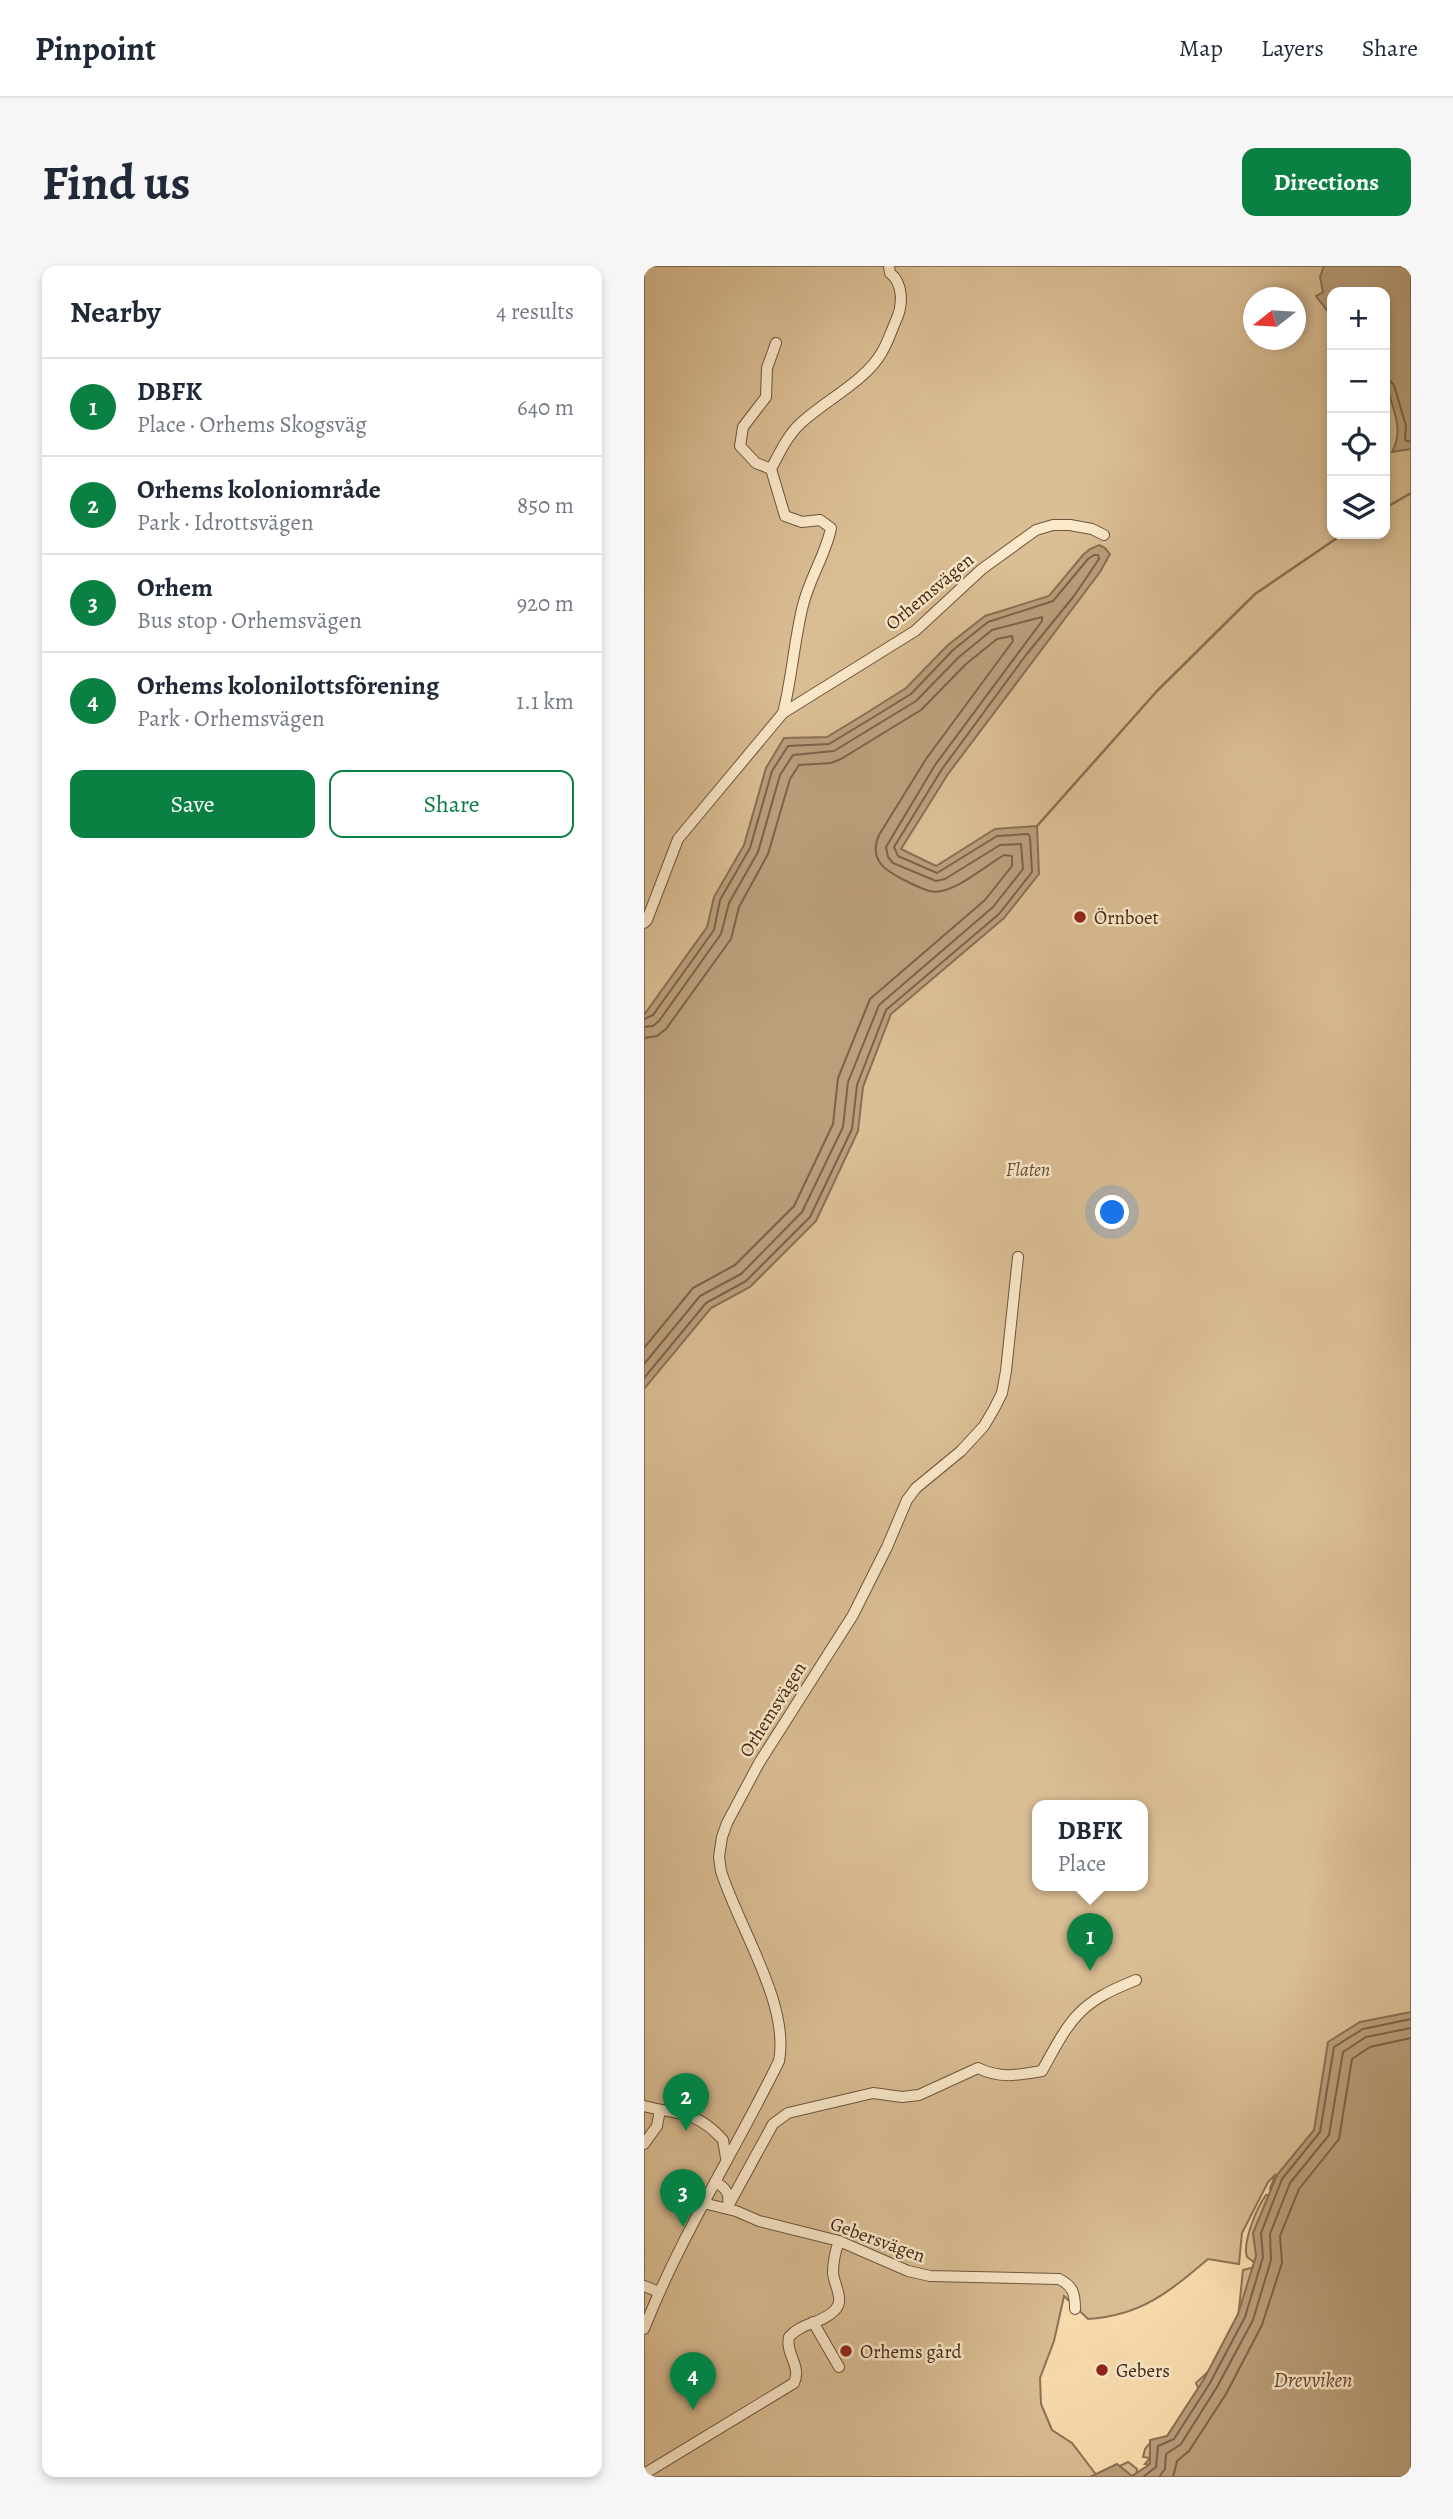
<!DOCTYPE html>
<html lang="en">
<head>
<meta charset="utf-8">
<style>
  :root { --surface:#fff; --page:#f6f6f7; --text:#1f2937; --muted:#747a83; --line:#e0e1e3; --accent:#0b8043 }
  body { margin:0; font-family:Alegreya,serif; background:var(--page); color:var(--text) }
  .controls { position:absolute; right:21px; top:21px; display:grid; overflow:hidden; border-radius:14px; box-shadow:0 4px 10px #0003 }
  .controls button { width:63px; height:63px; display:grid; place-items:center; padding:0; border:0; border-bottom:2px solid var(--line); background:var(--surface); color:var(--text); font:35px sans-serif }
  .compass { position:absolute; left:599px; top:21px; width:63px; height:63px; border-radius:50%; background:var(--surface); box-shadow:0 4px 10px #0003; rotate:253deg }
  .you { position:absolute; left:469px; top:947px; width:24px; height:24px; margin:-18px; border:5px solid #fff; border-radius:50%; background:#1a73e8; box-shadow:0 0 0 10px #1a73e833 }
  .badge { display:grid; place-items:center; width:46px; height:46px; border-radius:50%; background:var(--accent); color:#fff; font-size:23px; font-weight:700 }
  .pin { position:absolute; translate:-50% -58px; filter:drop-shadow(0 2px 4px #0008) }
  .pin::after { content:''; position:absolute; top:37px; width:24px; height:21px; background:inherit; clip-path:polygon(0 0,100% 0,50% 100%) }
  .popup { position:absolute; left:388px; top:1534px; width:116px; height:91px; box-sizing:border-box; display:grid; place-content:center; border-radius:14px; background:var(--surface); filter:drop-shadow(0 2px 5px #0005); font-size:23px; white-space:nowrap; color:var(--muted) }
  .popup b { font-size:26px; color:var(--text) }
  .popup::after { content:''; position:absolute; left:50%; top:100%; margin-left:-14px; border:14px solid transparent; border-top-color:var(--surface) }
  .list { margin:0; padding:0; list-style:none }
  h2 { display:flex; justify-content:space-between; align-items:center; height:91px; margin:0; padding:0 28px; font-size:30px }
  h2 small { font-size:23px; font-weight:400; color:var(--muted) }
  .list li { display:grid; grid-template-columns:46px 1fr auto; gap:21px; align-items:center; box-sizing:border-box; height:98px; padding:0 28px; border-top:2px solid var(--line) }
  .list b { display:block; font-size:26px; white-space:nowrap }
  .list p { margin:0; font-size:23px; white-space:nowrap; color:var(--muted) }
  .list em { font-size:23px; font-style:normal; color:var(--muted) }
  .actions { display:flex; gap:14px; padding:21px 28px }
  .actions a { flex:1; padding:16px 0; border:2px solid var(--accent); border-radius:14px; text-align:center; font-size:24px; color:var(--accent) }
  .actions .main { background:var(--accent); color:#fff }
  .icon { flex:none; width:38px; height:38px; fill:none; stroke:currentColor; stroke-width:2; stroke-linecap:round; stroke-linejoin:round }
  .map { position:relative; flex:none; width:767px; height:2211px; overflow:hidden; border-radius:14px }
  header { display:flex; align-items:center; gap:42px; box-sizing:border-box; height:98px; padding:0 35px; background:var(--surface); border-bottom:2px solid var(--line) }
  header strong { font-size:33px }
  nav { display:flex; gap:38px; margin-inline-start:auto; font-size:24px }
  .intro { display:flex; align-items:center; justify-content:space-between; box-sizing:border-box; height:168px; padding:0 42px }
  h1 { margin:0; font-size:49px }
  .button { padding:18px 32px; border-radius:14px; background:var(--accent); color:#fff; font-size:24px; font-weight:700 }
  main { display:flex; gap:42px; padding:0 42px }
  aside { flex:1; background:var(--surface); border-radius:14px; box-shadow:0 4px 10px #0003 }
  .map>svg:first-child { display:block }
  .green { fill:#dabe94; stroke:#8d7256; stroke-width:2; fill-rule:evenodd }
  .water { fill:#ba9f7b; stroke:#896f53; stroke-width:2 }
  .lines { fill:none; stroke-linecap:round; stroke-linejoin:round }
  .shore { stroke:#7d6249; stroke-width:2 }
  .stream { stroke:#896f53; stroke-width:2.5 }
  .minor-casing { stroke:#6e543d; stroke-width:12 }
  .minor { stroke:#fbe9ca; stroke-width:10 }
  .poi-dot { fill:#8f2418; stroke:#fbe9ca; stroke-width:2.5 }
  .labels { text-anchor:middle; stroke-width:5; stroke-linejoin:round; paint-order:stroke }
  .street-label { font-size:19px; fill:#402617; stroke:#fbe9ca }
  .poi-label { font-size:19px; fill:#402617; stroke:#fbe9ca; text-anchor:start }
  .park-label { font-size:19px; font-style:italic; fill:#664c36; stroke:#fbe9ca }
  .water-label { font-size:21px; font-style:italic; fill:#654a35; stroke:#fbe9ca }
</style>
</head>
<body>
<header>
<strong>Pinpoint</strong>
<nav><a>Map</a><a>Layers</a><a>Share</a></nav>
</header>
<div class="intro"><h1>Find us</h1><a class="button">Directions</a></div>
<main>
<aside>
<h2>Nearby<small>4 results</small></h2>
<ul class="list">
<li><span class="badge">1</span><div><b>DBFK</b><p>Place · Orhems Skogsväg</p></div><em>640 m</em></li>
<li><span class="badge">2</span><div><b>Orhems koloniområde</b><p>Park · Idrottsvägen</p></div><em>850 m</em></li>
<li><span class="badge">3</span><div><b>Orhem</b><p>Bus stop · Orhemsvägen</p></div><em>920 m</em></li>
<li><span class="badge">4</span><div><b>Orhems kolonilottsförening</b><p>Park · Orhemsvägen</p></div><em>1.1 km</em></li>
</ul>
<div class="actions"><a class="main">Save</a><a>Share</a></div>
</aside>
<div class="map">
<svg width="767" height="2211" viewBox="0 0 767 2211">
  <rect width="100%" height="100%" fill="#f9ddae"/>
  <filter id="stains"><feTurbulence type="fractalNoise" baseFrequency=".00286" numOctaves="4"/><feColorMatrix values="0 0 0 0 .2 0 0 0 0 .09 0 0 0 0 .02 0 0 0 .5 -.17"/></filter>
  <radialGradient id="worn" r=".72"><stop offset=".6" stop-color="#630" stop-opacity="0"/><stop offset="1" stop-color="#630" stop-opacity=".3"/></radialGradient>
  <!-- green -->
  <path class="green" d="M0,0H767V2211L501,2198L506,2192L499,2191L501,2183L506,2177H523L555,2124L552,2117L567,2103L593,2062L599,2004L611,2001V1997L603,1991C598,1977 613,1941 622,1929H628L626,1922L632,1908L624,1916L598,1967L595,1998L564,1993C525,2026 497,2050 444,2053L420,2030L410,2075L396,2112L397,2138L408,2164L428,2177L454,2211L484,2196L493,2203L492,2211H0ZM688,26H741V268H688ZM610,32H652V74H610ZM394,1539H499V1619H394Z"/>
  <!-- water -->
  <g class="water">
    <path d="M680,0H767V183L748,186C763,159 743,136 741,108C738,81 741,53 741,26H688V48L685,47L672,30L679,26L676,11Z"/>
    <path d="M455,279L461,282L466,288L456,306L304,508L257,583L292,600L351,563L393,560L395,608L360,652L247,748L219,821L214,865L172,955L106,1021L67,1042L0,1123V749L63,661L70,631L100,579L122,502L140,472L183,471L224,446L262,422L304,379L341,350L405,330L439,289L446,283Z"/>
    <path d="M767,1746V2211H446L473,2198L488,2210L506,2198V2174L523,2170L560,2113L594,2048L612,1990L609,1967L633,1909L670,1864L684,1776L716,1756Z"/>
  </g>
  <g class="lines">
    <!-- shore -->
    <g class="shore">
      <path d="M741,114L746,115L750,119L762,160L761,174L767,176"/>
      <path d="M0,753L9,749L70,664L76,634L106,582L128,505L144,480L185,478L228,452L267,428L309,384L344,356L409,335L444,293L450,289H454L455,293L430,330L382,389L298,503L250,581L254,590L293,607L353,570L384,568L386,571L388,606L355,648L242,744L213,819L208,863L166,951L102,1015L62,1037L0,1112"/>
      <path d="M0,761L9,760L15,755L77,668L85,637L114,586L136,509L149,489L190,485L272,435L315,391L348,364L398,351V355L291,499L242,581L244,591L249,597L292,615L301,613L356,579L377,578L379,603L349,641L235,739L204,816L199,861L158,946L97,1008L56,1030L0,1098"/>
      <path d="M0,772L13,770L22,763L87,673L95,641L124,588L146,513L155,499L187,497L197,493L277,444L322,398L353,373L368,370L369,375L282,493L235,569C223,596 245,607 266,617C276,621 286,628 297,625C316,622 343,599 360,589L368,590V600L341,634L226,733L194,812L189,858L150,940L91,999L49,1022L0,1082"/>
      <path d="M499,2211L512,2201L514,2180L530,2173L566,2117L601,2051L619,1991L617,1967L638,1913L676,1866L690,1781L719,1763L767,1753"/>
      <path d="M515,2211L521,2203L522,2188L537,2178L573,2121L609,2054L627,1994L626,1968L646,1917L685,1869L699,1786L722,1771L767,1762"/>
      <path d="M529,2211L533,2195L545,2185L582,2128L618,2059L638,1997L636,1970L655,1923L695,1873L708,1793L726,1781L767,1772"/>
    </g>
    <!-- stream -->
    <g class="stream">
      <path d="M741,242L767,227"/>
      <path d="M393,560L513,425L611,328L699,268"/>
    </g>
    <defs>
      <g id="minor">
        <path d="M127,203L112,197L96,180L99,161L122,131L123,102L132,77"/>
        <path d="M139,447L271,365L338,303L392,264L409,259H426L448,263L460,269"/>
        <path d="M0,657L3,654L34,573L139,447C148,412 150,375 159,339C166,311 182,288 187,262L176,254L158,256L141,250L127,203C135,188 143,170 156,158C180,135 222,115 238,86C244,76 248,63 253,52C259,38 259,17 246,7L245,0"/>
        <path d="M0,1840C35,1849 52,1844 79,1874L82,1892"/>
        <path d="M0,1878L13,1860L16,1844"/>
        <path d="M71,1916C81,1921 86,1927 84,1938"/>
        <path d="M59,1937L92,1945L115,1955L195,1975L264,2005L286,2010L415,2013C429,2020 431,2027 431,2043"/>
        <path d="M83,1942L129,1858L144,1847L229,1827L258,1831L275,1829L334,1802C356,1813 375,1809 398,1805C427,1752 434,1737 492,1714"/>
        <path d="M0,2020L15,2026"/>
        <path d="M169,2056L195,2101"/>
        <path d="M0,2063C37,1969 91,1885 135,1795C146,1738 94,1660 77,1605L75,1591L78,1571L83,1557L115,1497L209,1349L243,1281L263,1234L272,1222L317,1185L340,1160L350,1143L358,1127L362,1105L374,991"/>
        <path d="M0,2208L150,2117C158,2100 141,2088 145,2071C158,2056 178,2058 191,2044C201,2034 190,2019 189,2007C189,1996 191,1986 195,1975"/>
      </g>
    </defs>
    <!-- minor casing -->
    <use href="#minor" class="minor-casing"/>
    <!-- minor -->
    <use href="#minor" class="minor"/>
  </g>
  <!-- markers -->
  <g class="poi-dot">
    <circle cx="436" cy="651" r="7"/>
    <circle cx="202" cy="2085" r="7"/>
    <circle cx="458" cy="2104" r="7"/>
  </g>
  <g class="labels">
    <!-- street labels -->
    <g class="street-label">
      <text transform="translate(285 325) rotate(-40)" y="7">Orhemsvägen</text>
      <text transform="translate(128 1443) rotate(-58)" y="7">Orhemsvägen</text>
      <text transform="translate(234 1973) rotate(20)" y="7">Gebersvägen</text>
    </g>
    <!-- poi labels -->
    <g class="poi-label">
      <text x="450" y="658">Örnboet</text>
      <text x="216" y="2092">Orhems gård</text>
      <text x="472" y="2111">Gebers</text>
    </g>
    <!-- park labels -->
    <g class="park-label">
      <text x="384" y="910">Flaten</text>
    </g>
    <!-- water labels -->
    <g class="water-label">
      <text x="669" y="2121">Drevviken</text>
    </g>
  </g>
  <rect width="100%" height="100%" filter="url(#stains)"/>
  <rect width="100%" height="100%" fill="url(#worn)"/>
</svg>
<div class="controls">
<button>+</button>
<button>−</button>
<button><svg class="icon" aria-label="locate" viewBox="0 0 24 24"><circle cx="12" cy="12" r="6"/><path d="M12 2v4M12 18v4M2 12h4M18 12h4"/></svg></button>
<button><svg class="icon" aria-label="layers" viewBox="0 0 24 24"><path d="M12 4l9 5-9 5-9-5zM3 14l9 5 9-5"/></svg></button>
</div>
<svg class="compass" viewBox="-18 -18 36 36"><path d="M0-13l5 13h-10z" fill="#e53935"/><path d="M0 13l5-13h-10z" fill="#747a83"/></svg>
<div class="you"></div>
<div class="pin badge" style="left:446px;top:1705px">1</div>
<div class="popup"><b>DBFK</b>Place</div>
<div class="pin badge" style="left:42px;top:1865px">2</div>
<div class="pin badge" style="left:39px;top:1961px">3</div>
<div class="pin badge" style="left:49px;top:2144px">4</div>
</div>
</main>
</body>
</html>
